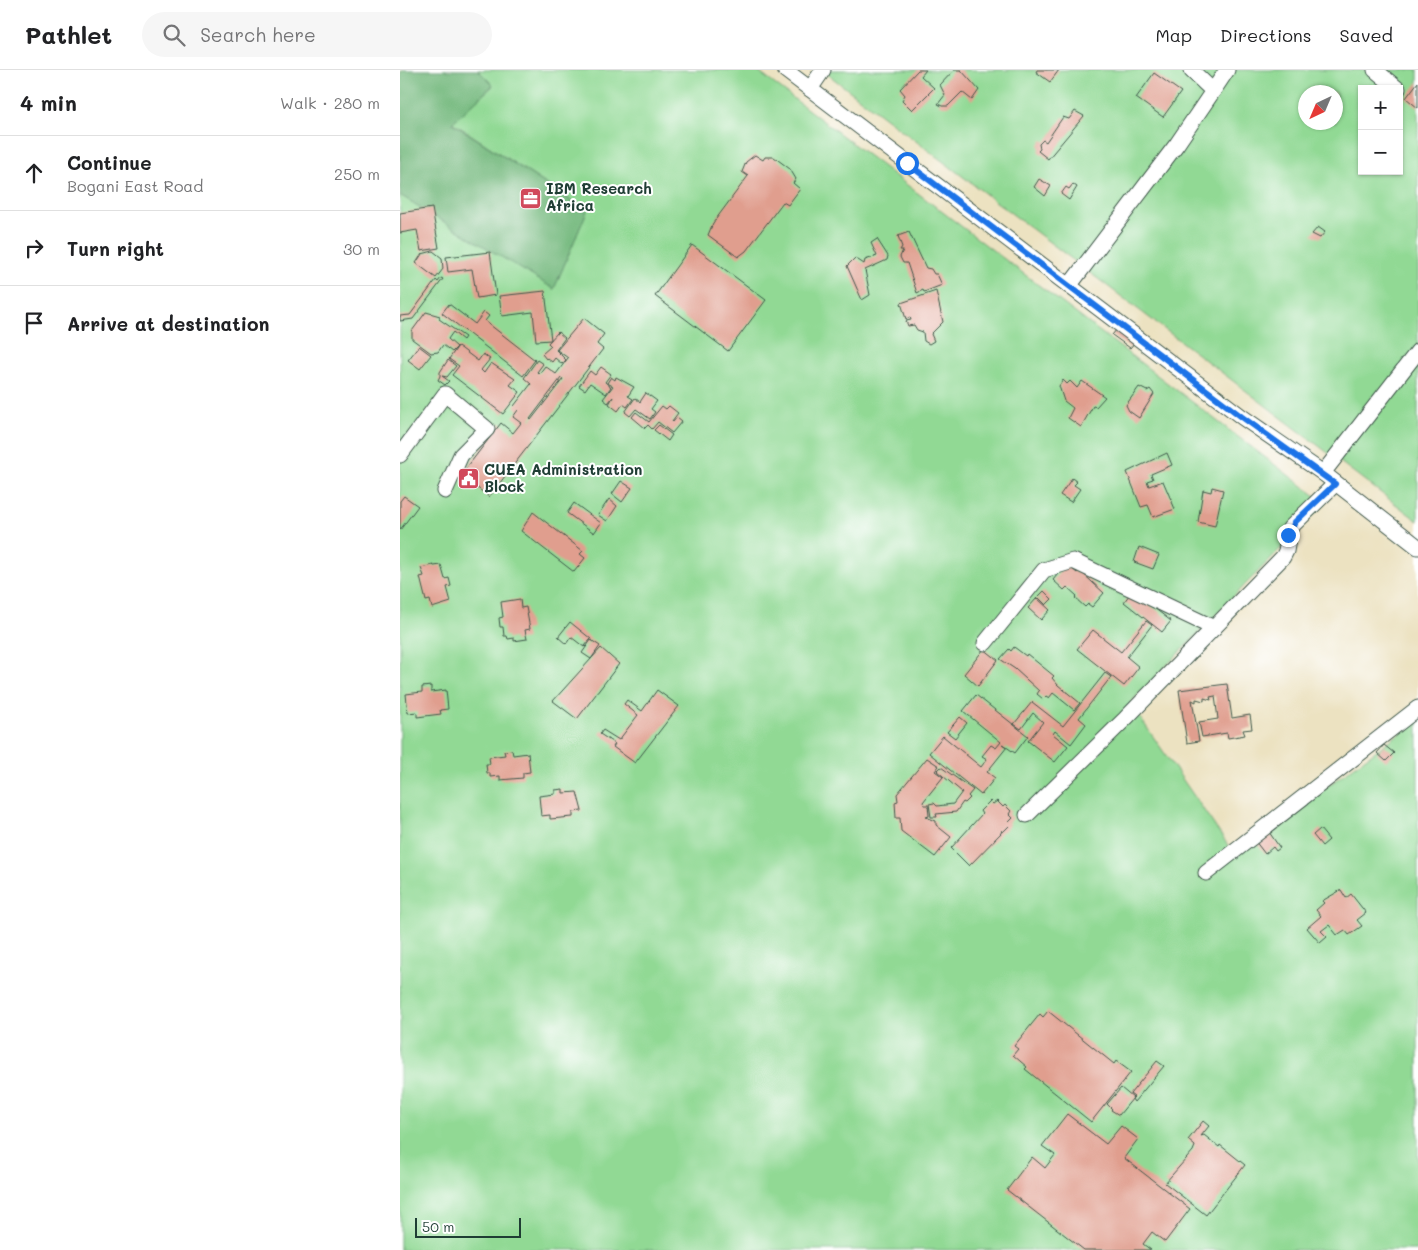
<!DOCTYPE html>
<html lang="en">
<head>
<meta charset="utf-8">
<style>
  :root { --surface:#fff; --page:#f6f6f6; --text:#202124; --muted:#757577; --line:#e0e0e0 }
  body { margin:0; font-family:Mali,sans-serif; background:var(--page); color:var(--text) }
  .controls { position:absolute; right:15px; top:15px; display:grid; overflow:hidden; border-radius:0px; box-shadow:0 1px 4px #0004 }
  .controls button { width:45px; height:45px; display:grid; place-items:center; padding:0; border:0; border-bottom:1px solid var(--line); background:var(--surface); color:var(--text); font:25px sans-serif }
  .compass { position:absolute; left:898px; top:15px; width:45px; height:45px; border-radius:50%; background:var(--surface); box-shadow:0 1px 4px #0004; rotate:224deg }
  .scale { position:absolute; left:15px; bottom:12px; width:106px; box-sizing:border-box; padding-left:5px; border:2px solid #1f3d34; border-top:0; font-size:14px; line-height:18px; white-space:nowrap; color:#1f3d34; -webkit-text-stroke:4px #fff; paint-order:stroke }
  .stop { position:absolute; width:15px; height:15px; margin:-11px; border:4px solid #1a73e8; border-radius:50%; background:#fff }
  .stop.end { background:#1a73e8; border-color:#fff; box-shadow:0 1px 5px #0008 }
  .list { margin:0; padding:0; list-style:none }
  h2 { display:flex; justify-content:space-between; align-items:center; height:65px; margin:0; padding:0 20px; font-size:21px }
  h2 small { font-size:16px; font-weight:400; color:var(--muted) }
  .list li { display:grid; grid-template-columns:32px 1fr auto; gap:15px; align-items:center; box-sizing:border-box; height:75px; padding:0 20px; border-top:1px solid var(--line) }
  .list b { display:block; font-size:19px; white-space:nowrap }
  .list p { margin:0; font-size:16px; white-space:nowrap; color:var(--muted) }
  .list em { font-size:16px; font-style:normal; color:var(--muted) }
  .icon { flex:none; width:28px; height:28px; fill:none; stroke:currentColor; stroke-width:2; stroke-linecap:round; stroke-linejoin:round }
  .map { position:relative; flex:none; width:1018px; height:1180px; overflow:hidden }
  header { display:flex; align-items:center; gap:30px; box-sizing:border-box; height:70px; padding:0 25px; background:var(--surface); border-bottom:1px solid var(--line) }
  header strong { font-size:24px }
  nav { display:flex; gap:28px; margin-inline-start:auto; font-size:18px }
  .search { width:350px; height:45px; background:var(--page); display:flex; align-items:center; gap:12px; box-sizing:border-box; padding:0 18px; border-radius:28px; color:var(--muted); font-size:19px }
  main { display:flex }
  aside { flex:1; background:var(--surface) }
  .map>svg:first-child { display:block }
  .green { fill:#91d994; stroke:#588b64; fill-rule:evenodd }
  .forest { fill:#74b97e; stroke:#4a7b59 }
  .building { fill:#e09e8e; fill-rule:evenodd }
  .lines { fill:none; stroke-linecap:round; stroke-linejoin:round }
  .street-casing { stroke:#3e5649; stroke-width:17 }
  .street { stroke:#fff; stroke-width:15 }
  .route { stroke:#1a73e8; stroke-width:6 }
  .labels { text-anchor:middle; stroke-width:4; stroke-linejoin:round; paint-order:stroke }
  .poi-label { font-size:15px; font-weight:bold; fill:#1f3d34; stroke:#fff; text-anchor:start }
</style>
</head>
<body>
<header>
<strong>Pathlet</strong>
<div class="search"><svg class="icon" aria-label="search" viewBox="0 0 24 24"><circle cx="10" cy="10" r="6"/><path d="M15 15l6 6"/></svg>Search here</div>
<nav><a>Map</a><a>Directions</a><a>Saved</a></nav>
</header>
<main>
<aside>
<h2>4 min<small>Walk · 280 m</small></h2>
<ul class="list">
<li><svg class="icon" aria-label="ahead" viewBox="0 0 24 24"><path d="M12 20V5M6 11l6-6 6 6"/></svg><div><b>Continue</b><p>Bogani East Road</p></div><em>250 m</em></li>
<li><svg class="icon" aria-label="right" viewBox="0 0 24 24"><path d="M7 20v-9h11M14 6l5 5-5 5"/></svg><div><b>Turn right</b></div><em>30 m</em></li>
<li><svg class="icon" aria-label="arrive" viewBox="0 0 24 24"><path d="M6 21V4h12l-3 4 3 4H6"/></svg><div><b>Arrive at destination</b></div></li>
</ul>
</aside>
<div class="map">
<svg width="1018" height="1180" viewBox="0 0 1018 1180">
  <rect width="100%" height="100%" fill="#fff"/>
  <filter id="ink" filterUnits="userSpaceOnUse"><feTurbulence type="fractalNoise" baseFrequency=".02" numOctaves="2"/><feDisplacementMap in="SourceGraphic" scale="10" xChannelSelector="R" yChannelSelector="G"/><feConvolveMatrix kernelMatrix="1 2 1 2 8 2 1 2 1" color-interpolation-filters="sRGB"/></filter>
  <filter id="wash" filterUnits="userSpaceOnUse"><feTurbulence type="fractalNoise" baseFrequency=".0096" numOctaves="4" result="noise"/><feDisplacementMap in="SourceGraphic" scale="20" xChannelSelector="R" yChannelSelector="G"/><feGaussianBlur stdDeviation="1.12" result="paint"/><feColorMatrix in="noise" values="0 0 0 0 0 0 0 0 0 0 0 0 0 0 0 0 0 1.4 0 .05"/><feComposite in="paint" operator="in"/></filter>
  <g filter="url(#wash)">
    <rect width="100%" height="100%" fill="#ece2c1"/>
    <!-- green -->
    <g class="green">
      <path d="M78,0H356L925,433L730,633L834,784L1018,650V1180H0V125L154,219L187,141L52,52L93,16Z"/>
      <path d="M422,0H1018V451ZM962,19H999V101H962ZM906,22H936V52H906Z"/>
    </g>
    <!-- forest -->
    <path class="forest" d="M2,0H78L93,15L52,53L187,141L154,219L0,125V4Z"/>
    <g id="blocks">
      <!-- building -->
      <g class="building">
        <path d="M518,0H526L521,6L534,18L512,40L502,30L505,25L500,19Z"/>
        <path d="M554,0H561L579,20L572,30L562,22L548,36H542L538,34L545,25L540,15Z"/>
        <path d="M637,0H659L650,12L636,2Z"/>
        <path d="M754,3L781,22L763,47L736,28Z"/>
        <path d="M1018,12V38L1006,28Z"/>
        <path d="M675,41L684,46L648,89L638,81L640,79L639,74L643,70L646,72L663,47L669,49Z"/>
        <path d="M355,85L363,90L365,87H374L390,99L396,109L393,113L400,119L388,135L383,132L346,181L338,187L308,165L313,153L348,106L342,102L346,92Z"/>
        <path d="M639,109L651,116L645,126L634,117Z"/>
        <path d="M673,114L677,117L669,130L661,124L666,117L669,119Z"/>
        <path d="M32,138L39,178L21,181L17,160L0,163V143Z"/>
        <path d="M918,157L925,162L920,168L912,164Z"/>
        <path d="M509,162L526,198L531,199L534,204H537L542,215L524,222L523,220L517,223L507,193H503L500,187L503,180H500L502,177L498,166Z"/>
        <path d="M477,169L488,186L487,190L465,200L470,225L462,230L447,196L455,188L464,194L465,190L477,186L471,173Z"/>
        <path d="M292,175L366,230L328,281L255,226Z"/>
        <path d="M33,181L42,188L43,199L36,208L16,193L22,184Z"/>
        <path d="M90,182L96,225L77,228L72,199L48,202L46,187Z"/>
        <path d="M41,208L43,209L13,249L0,251V246L10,245L36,210L38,212Z"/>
        <path d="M145,221L151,270L136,271L133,242L102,246L99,226Z"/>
        <path d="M536,221L543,252L531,264L534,271L529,274L524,271L523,262L517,260L514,255L508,256L506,251L511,250L510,247L506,249L501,233Z"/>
        <path d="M49,234L75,254L84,242L89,246L85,251L135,290L123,306L42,243Z"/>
        <path d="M26,242L40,246L39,249L65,267L63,270L53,262L48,269L57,277L52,282L43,275L38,282L31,283L12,269V261Z"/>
        <path d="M184,248L204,264L197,274L203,279L89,427L61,405L101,353L113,363L121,353L113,347L118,340L114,336L131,314L124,308L137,290L143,294L137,302L139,304L145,296L156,304L168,288L157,280ZM161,308L163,309L131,350L130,349Z"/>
        <path d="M717,259L735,272L730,278L712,265Z"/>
        <path d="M158,262L165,268L156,280L166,290L162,294L155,288L152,292L147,288L146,289L142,284L151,276L148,273Z"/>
        <path d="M19,276L31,285L20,299L8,290Z"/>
        <path d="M58,276L78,291L83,284L90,289L81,300L84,303L91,293L115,309L110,315L120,322L103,344L52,305L59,296L49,289Z"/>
        <path d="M48,290L56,296L47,307L42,306L49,311L45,315L38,310L40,306V302Z"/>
        <path d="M201,297L211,304L205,312L211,317L206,324L190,313L185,320L179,316L190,301L195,305Z"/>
        <path d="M211,307L215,310L216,307L234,317L228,326L233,329L227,337L223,334L218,341L209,334L213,327L208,333L203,329L213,316L207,313Z"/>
        <path d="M663,310L667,314L670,311L677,318L682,311L705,327L696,337L693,336L681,357L668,348L673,338L664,331L659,316Z"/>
        <path d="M739,317L747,321L750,319L754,324L739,348L729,341L726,335Z"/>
        <path d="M246,323L257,331L251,339L255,342L250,349L236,339L230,346L225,342L235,328L240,332Z"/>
        <path d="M262,336L266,339L269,336L278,343L272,351L273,352L277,347L282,351L272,363L258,352L252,359L248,355L245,358L232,347L236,342L249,352Z"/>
        <path d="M259,355L272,365L268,371L254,360Z"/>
        <path d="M767,383L772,395L751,404L753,409L747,411L749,416L763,411L775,439L753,447L748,435L741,437L727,402Z"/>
        <path d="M672,408L677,412L674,415L680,419L671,432L660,425Z"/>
        <path d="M221,411L232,418L222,432L212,424Z"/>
        <path d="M812,417L823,420L815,456L798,452L803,420L811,422Z"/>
        <path d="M4,426L18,436L0,460V431Z"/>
        <path d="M209,429L217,436L207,451L198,445Z"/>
        <path d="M174,433L201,453L194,463L167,443Z"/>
        <path d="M133,442L183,481L180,484L185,488L174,502L121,461Z"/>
        <path d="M739,477L759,485L753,499L734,492Z"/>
        <path d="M666,494L677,503L679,500L704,523L692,537L688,534L685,537L675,528L677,526L667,517L664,520L653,510Z"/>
        <path d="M33,495L34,496L41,495L45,509L49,508L51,516L47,517L51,532L32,538L30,530L26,531L20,507L24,506L21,498Z"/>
        <path d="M644,521L652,529L646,535L638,527Z"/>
        <path d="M732,521L771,551L762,562L724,532Z"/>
        <path d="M637,528L650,540L641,550L628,538Z"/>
        <path d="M120,529L121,538L126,537L130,559L125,560L127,569L114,571V568L108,569L107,566H104L103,557H100L99,548L103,547L101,532Z"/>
        <path d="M746,551L752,555L727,587L739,597L724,616L677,579L693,560L721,582Z"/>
        <path d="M170,552L191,569L184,577L171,567L166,574L158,567Z"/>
        <path d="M191,570L200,576L191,589L182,583Z"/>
        <path d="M614,577L626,586L627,584L654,606L652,608L658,615L680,633L674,640L653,623L649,628L646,626L643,629L637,624L639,621L615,599L600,589L609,579L611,581Z"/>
        <path d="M201,578L219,594L177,649L153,631Z"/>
        <path d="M584,579L598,590L578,616L564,604Z"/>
        <path d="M705,603L711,607L679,648L686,654L671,674L655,661L653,664L668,676L655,692L628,671L643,652L633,643L621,659L614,654L632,632L663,656Z"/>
        <path d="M827,614L832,648L850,645L852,659L843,660L845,665L828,668L827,663L802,667L799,652L818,649L815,626L810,627L811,630L804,628V631L796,629V632L792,630L799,671L787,673L779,620Z"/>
        <path d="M31,616V622L46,620L48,639L40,640L41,644L17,647V642L8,643L6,624L22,622V617Z"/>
        <path d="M257,620L279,636L235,693L213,677L215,674L200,664L203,660L219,670L238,645L224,634L227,630L242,641Z"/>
        <path d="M576,625L628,666L615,683L602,674L607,677L587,702L595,708L581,725L529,683L543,666L581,697L587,689L582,686L591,675L596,678L601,672L563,641Z"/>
        <path d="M560,647L567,653L555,668L547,662Z"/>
        <path d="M984,675L994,683L986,691L977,683Z"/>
        <path d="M112,680L113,685L128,683L130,702L123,703V708L100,710V706L90,707V703H87L86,694H90L89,687L105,685L104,681Z"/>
        <path d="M527,688L539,696L535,701L543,707L523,732L524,735H528L529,746L526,747L536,751V755L551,767L535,787L501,761L500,748H496L495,732L498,731L497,724Z"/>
        <path d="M541,697L573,720L568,726L570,728L565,733L563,732L556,742L536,744L537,747H531L529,734L534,733L537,736L553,734L562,722L537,701Z"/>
        <path d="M163,719V723L177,722L182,741L173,742V747L150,749V745L141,746L139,726L155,724V720Z"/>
        <path d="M590,731L593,734L597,731L603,737L605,735L611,741L609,744L613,748L608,753L610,755L603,762L602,760L601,763L569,796L551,778L582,744L580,741Z"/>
        <path d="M920,759L929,770L922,776L913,765Z"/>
        <path d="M869,762L880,778L876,781L873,777L865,784L855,771Z"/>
        <path d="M941,820L946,828L951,824L966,843L957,850L962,856L949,865L945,860L937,865L929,855L921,861L927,867L920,873L907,858L921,846L916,840L924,833L922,831Z"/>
        <path d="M648,941L714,994L716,991L731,1002L691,1052L625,999L627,997L613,985L618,979L614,976L640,944L643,947Z"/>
        <path d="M757,991L764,996L734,1032L732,1029L734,1027L730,1024Z"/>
        <path d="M721,1018L733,1028L719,1045L711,1040L712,1039L707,1034Z"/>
        <path d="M667,1044L706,1074L721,1056L738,1069L724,1088L790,1139L765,1172L752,1162L743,1174L751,1180H684L607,1120L632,1087L645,1098L655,1085L642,1076Z"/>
        <path d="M803,1051L809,1056L801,1066L804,1065L819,1077L820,1075L845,1095L806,1145L765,1113L793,1081L795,1076L788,1070Z"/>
      </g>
    </g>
  </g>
  <g filter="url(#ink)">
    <use href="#blocks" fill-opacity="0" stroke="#3e5649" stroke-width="1"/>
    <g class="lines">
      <defs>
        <g id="street">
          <path d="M385,0L842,347L923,403L1018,477"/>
          <path d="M975,0L998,19"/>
          <path d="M410,19L423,0"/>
          <path d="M813,21L827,0"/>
          <path d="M669,216L777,74L813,21L791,0"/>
          <path d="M0,385L45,324L87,359L61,385L45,421"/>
          <path d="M923,403L1018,281"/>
          <path d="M585,573L644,500L673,491L814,558"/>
          <path d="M627,745L726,648L883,487L886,481L890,458L935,414"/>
          <path d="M806,803L1018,638"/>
        </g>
      </defs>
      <!-- street casing -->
      <use href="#street" class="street-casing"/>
      <!-- street -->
      <use href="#street" class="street"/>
    </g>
  </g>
  <g class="lines" filter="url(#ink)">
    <!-- route -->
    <path class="route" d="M507,93L842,347L935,414L895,452L888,465"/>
  </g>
  <!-- icons -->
  <defs>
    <symbol id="office-square" viewBox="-11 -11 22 22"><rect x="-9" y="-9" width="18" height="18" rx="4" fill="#d1495b" stroke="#fff"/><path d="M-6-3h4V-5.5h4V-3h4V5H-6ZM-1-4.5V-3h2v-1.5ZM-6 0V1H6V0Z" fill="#fff"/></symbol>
    <symbol id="civic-square" viewBox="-11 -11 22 22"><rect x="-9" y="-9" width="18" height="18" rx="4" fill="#d1495b" stroke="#fff"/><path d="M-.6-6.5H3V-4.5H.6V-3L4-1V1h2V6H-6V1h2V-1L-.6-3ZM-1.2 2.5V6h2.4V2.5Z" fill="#fff"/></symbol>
  </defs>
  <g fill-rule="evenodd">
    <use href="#office-square" x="118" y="116" width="25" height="25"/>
    <use href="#civic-square" x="56" y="396" width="25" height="25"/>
  </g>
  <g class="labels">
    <!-- poi labels -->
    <g class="poi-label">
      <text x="146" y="124">IBM Research<tspan x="146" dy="17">Africa</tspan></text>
      <text x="84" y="405">CUEA Administration<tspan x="84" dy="17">Block</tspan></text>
    </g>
  </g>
</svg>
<div class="controls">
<button>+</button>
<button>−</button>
</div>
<svg class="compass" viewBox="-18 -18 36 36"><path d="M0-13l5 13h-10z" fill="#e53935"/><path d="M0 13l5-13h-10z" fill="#757577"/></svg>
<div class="scale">50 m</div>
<div class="stop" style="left:507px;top:93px"></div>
<div class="stop end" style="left:888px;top:465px"></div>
</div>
</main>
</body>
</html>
